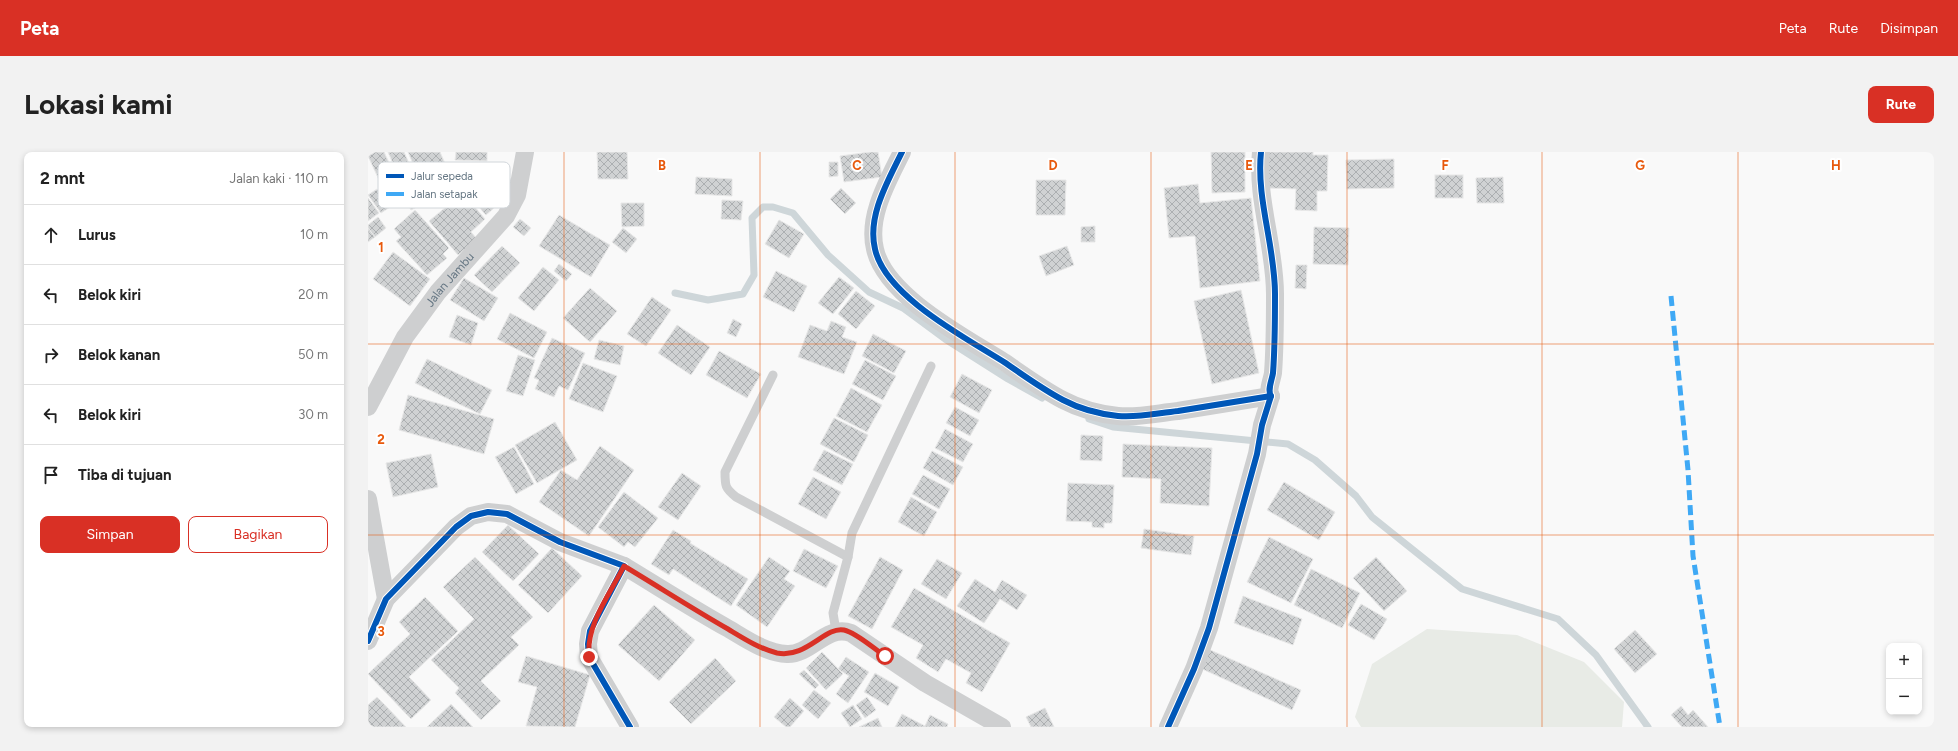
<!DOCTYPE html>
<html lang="id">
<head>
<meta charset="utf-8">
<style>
  :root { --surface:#fff; --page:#f2f2f2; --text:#222; --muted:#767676; --line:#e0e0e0; --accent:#d93025 }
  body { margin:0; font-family:Figtree,sans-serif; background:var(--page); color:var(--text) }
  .controls { position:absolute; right:12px; bottom:12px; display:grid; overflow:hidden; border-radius:8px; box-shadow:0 2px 6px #0003 }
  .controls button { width:36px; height:36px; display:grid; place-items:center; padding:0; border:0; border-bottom:1px solid var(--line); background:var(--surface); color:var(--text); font:20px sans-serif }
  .stop { position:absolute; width:12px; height:12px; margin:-9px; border:3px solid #d93025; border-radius:50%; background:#fff }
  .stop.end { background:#d93025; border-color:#fff; box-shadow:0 1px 4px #0008 }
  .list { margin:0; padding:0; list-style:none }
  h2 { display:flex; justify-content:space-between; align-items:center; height:52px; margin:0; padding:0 16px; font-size:17px }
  h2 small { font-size:13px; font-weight:400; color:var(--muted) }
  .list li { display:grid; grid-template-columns:26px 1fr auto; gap:12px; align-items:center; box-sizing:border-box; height:60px; padding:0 16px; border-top:1px solid var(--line) }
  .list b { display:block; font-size:15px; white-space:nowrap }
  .list em { font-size:13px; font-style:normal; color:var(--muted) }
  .actions { display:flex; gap:8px; padding:12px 16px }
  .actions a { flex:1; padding:9px 0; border:1px solid var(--accent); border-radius:8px; text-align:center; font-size:14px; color:var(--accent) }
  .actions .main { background:var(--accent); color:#fff }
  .icon { flex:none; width:22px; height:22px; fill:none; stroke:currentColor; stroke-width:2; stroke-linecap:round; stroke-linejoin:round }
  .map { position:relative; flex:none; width:1566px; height:575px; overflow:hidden; border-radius:8px }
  header { display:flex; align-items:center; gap:24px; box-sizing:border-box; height:56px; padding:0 20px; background:var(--accent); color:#fff }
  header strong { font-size:19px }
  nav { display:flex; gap:22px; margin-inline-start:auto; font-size:14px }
  .intro { display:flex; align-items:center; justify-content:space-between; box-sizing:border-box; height:96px; padding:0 24px }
  h1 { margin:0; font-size:28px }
  .button { padding:10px 18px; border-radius:8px; background:var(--accent); color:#fff; font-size:14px; font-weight:700 }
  main { display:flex; gap:24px; padding:0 24px }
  aside { flex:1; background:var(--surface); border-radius:8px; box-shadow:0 2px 6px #0003 }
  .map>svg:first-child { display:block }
  .green { fill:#e8ebe6 }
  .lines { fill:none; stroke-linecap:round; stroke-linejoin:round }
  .stream { stroke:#ced6d9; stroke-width:7 }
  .building { fill:url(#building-cross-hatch); stroke:#e8e8e8 }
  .lane { stroke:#cecfd0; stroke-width:9 }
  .street { stroke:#cecfd0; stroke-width:18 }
  .quiet { stroke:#3fa9f5; stroke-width:5; stroke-dasharray:10 5; stroke-linecap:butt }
  .cycleway-casing { stroke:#fff; stroke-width:8 }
  .cycleway { stroke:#0057b8; stroke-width:6 }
  .route { stroke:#d93025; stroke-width:5 }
  .grid { fill:none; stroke:#e8590c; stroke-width:1; stroke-opacity:0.55 }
  .labels { text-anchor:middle; stroke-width:4; stroke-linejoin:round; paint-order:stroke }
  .street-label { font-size:12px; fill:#657683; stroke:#fff }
  .key { fill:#fff; stroke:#d1d6da; stroke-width:1 }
  .key-label { font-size:11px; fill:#657683 }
  .grid-label { font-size:13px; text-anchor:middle; font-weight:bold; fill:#e8590c; stroke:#fff; stroke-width:4; stroke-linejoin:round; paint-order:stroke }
</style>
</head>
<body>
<header>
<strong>Peta</strong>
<nav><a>Peta</a><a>Rute</a><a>Disimpan</a></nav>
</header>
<div class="intro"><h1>Lokasi kami</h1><a class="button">Rute</a></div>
<main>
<aside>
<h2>2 mnt<small>Jalan kaki · 110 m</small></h2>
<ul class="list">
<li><svg class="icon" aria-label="ahead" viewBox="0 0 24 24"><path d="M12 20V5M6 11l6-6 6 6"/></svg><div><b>Lurus</b></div><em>10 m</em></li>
<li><svg class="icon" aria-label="left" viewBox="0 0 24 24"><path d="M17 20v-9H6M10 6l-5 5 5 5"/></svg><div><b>Belok kiri</b></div><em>20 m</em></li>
<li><svg class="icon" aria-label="right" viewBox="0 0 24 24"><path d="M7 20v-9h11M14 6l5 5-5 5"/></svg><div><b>Belok kanan</b></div><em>50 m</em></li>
<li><svg class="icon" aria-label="left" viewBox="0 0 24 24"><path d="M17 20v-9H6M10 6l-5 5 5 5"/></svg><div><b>Belok kiri</b></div><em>30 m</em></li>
<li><svg class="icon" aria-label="arrive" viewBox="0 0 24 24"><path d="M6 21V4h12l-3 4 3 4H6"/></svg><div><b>Tiba di tujuan</b></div></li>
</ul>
<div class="actions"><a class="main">Simpan</a><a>Bagikan</a></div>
</aside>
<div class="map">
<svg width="1566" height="575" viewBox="0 0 1566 575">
  <defs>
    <pattern id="building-cross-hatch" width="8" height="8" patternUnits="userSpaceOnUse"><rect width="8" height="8" fill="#d0d2d3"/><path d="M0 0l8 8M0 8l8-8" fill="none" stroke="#acafb1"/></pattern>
  </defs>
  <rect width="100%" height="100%" fill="#f9f9f9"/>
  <!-- green -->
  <path class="green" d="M1059,477L1149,483L1216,510L1256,550L1254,575H993L987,565L1004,512Z"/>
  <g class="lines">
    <!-- stream -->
    <g class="stream">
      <path d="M307,141L340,148L375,142L386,123L384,66L395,55H405L425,61L460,103L501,140L535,156L577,187L640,227L674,246"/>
      <path d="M721,267L745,275L920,292L947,308L988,344L1004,365L1094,437L1190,467L1228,503L1280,575"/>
    </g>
  </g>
  <!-- building -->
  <g class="building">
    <path d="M7,0H16L33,36L18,43L0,4Z"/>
    <path d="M20,0H36L47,25L33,30Z"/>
    <path d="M40,0H72L86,32L58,43Z"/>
    <path d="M88,0H119V9L87,8Z"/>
    <path d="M229,0H259L260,27H230Z"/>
    <path d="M502,0H510L514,25L476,30L472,4Z"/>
    <path d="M843,0H877V40L844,41Z"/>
    <path d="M900,0H945V3H960L959,39H949V59L927,58L928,37L899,36Z"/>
    <path d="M1026,7V36L979,37L978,8Z"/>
    <path d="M461,10H470V24L461,25Z"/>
    <path d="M135,19L150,35L118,63L104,47Z"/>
    <rect x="1067" y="23" width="28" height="23"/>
    <path d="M328,25L364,27V44L327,42Z"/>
    <path d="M1135,25L1136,51H1109L1108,26Z"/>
    <path d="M668,28H698L697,63H668Z"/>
    <path d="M50,30L60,49L43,58L32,39Z"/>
    <path d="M830,32L832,51L883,46L892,129L832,136L827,84L801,86L796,36Z"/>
    <path d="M473,36L488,51L477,62L462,47Z"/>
    <path d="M9,37L22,55L13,61L0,43Z"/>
    <path d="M95,41L117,67L103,80L109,87L90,103L61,69Z"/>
    <path d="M0,46L11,61L0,69Z"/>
    <path d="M354,48L375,49L373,68L353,67Z"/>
    <path d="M253,51H276V74L254,75Z"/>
    <path d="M47,58L81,96L75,102L79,106L59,123L28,89L33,85L26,77Z"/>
    <path d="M191,63L242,93L223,125L171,94Z"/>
    <path d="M10,65L18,76L7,85L0,76V73Z"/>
    <path d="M152,67L163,76L156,84L145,75Z"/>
    <path d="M411,68L436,82L421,106L397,92Z"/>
    <path d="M727,74V90H713V75Z"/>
    <path d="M946,75L981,76L980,113L945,112Z"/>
    <path d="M0,76L7,85L0,90Z"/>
    <path d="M255,76L269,87L258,101L244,90Z"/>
    <path d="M134,94L152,111L124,140L106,123Z"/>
    <path d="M699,94L706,113L678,124L671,104Z"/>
    <path d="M25,100L62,127L42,154L5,127Z"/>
    <path d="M191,112L204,122L198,129L186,119Z"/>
    <path d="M928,113H939L938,137L927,136Z"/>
    <path d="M175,115L191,128L166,159L150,146Z"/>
    <path d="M408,119L439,134L426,160L395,145Z"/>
    <path d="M471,125L486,136L465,162L450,151Z"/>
    <path d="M96,126L130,146L116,169L82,148Z"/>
    <path d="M222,136L249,159L222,190L195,166Z"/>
    <path d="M873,138L891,221L844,232L826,149Z"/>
    <path d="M488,139L507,154L488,177L470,162Z"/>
    <path d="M284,145L303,158L278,194L259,182Z"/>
    <path d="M142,161L179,180L166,206L129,187Z"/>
    <path d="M89,163L110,171L103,193L81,185Z"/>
    <path d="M365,167L374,172L368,185L359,181Z"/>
    <path d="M463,169L478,175L474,185L489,190L476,222L430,205L442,173L459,179Z"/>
    <path d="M309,173L342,195L323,223L290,201Z"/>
    <path d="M505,182L538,199L526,221L494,204Z"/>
    <path d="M184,186L217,201L200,238L191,234L186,245L167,237L171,228L166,226Z"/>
    <path d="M231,188L256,194L252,213L226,207Z"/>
    <path d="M351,199L393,222L379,246L338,223Z"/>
    <path d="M150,203L167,208L155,244L138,239Z"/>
    <path d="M59,207L124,238L112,262L47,231Z"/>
    <path d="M497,208L528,224L515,248L484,232Z"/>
    <path d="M215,211L249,224L235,260L201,247Z"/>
    <path d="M594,222L624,238L611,261L582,245Z"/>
    <path d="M483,236L514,253L499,280L468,264Z"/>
    <path d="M40,243L126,267L116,302L31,278Z"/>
    <path d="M587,255L611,268L602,284L578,271Z"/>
    <path d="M466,266L500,283L486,310L452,292Z"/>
    <path d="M187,270L209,308L169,331L147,293Z"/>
    <path d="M577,277L605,292L595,310L567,296Z"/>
    <path d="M713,283L735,284L734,309L712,308Z"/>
    <path d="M755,292L844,296L841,354L792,351L793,327L754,325Z"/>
    <path d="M232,294L266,318L221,384L171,350L193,318L209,328Z"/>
    <path d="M146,295L166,332L148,342L127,305Z"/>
    <path d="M456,298L485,312L474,333L445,318Z"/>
    <path d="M564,299L595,315L585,333L555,316Z"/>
    <path d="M63,302L70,335L25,345L18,311Z"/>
    <path d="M314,321L333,334L310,368L290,355Z"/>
    <path d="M555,323L582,337L571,357L544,342Z"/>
    <path d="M445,325L473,340L458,367L430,352Z"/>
    <path d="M916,330L967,360L951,388L899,358Z"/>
    <path d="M700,331L746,333L744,371H736V376L724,375V370L698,369Z"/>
    <path d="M256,340L290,366L267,395L260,390L256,395L230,375Z"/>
    <path d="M543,345L569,360L556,384L530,370Z"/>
    <path d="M140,373L171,402L145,429L114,400Z"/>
    <path d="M776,377L826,384L823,403L773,396Z"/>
    <path d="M305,378L323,389L322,391L380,427L363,454L305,417L301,423L283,412Z"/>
    <path d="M901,385L945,407L923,451L879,430Z"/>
    <path d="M184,396L214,424L180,461L150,433Z"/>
    <path d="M436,397L470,414L458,436L425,419Z"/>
    <path d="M107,405L165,465L143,485L151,493L113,529L133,549L113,568L87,541L91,536L63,508L106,467L75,435Z"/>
    <path d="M401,405L422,419L416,427L427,434L399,475L368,453Z"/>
    <path d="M512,405L535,418L504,477L480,464Z"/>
    <path d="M1008,405L1039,439L1016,459L985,426Z"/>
    <path d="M569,407L594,421L578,447L553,432Z"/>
    <path d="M943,417L992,441L974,476L926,453Z"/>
    <path d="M607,427L627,440L634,428L659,443L649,458L632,447L616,471L589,454Z"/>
    <path d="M546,436L642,491L614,540L598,531L603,521L578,507L570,520L548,506L555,493L523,475Z"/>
    <path d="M875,444L934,467L925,493L866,471Z"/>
    <path d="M57,445L90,479L41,525L63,548L43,567L0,522L42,482L31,470Z"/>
    <path d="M993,452L1019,467L1006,488L980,473Z"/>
    <path d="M286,453L327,488L291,529L250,493Z"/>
    <path d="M1267,478L1289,502L1267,521L1246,497Z"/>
    <path d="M840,497L933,538L924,558L832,516Z"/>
    <path d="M454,500L475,522L458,538L438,516Z"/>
    <path d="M158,504L222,523L207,575L158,574L169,535L150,530Z"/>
    <path d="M478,505L501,520L480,551L468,542L481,524L470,517Z"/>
    <path d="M347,506L368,529L323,572L301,550Z"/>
    <path d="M436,518L451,533L447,537L431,522Z"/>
    <path d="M507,521L531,535L520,554L496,540Z"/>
    <path d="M446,538L463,551L450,567L434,553Z"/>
    <path d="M9,545L38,575H0V553Z"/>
    <path d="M499,545L508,558L497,566L488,553Z"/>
    <path d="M422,546L436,559L422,575H418L406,565Z"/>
    <path d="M83,552L105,575H59Z"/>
    <path d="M485,553L494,567L482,575L473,561Z"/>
    <path d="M1313,554L1320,563L1325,558L1340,575H1314L1303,563Z"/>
    <path d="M677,556L686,575H663L658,565Z"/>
    <path d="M534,562L557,574L562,563L580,572L579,575H527Z"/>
    <path d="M510,566L514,575H491Z"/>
  </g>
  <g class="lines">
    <!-- lane -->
    <g class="lane">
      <path d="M405,223L357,320C357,334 357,336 368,345L480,405"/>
      <path d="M468,479L465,461L480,405L484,381L563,214"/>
    </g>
    <!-- street -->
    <g class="street">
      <path d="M534,0C520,29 499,64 507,97C517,144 598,186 636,210C655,223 674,237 695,248C712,257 731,262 750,264C770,266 790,261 810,259C841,254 872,249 903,244"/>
      <path id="s1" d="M0,255L37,185L70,140L138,64L149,43L157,0"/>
      <path d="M0,347L18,447"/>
      <path d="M256,414C291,435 325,457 361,477C378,487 398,501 419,502C443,503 458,472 483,481L557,531L634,575"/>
      <path d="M0,489L18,447L88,375L103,364L120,360L139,362L192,390L256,414L222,479L220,492L221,505L262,575"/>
      <path d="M800,575L826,517L841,476L889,302L894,273L903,244C899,238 904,228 905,221C907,195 907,168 907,142C907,94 888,47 893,0"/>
    </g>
    <!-- quiet -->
    <path class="quiet" d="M1303,144L1320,318L1325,404L1352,575"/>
    <defs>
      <g id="cycleway">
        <path d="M534,0C520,29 499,64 507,97C517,144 598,186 636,210C655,223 674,237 695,248C712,257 731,262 750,264C770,266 790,261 810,259C841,254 872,249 903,244"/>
        <path d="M0,489L18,447L88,375L103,364L120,360L139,362L192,390L256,414L222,479L220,492L221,505L262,575"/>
        <path d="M800,575L826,517L841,476L889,302L894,273L903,244C899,238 904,228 905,221C907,195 907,168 907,142C907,94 888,47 893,0"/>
      </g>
    </defs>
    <!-- cycleway casing -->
    <use href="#cycleway" class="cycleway-casing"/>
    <!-- cycleway -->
    <use href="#cycleway" class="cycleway"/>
  </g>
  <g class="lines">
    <!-- route -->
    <path class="route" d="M221,505C218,472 242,442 256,414C291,435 325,457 360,477C375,486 392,497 409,501C438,507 457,474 476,478C489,481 506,497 517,504"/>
  </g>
  <!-- grid -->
  <path class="grid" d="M196,0V575M392,0V575M587,0V575M783,0V575M979,0V575M1174,0V575M1370,0V575M0,192H1566M0,383H1566"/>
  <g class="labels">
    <!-- street labels -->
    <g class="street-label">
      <text dy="4" stroke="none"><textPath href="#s1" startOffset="152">Jalan Jambu</textPath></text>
    </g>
  </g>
  <!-- legend -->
  <rect x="10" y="10" width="132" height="46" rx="6" class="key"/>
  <rect x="18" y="22" width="18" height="4" fill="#0057b8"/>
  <rect x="18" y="40" width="18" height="4" fill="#3fa9f5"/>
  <g class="key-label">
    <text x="43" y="28">Jalur sepeda</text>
    <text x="43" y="46">Jalan setapak</text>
  </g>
  <g class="grid-label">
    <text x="294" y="18">B</text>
    <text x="489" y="18">C</text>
    <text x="685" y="18">D</text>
    <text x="881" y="18">E</text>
    <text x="1077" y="18">F</text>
    <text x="1272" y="18">G</text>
    <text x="1468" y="18">H</text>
    <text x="13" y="100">1</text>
    <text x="13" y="292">2</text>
    <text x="13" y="484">3</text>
  </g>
</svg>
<div class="controls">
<button>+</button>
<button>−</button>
</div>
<div class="stop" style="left:517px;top:504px"></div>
<div class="stop end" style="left:221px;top:505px"></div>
</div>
</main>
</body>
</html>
